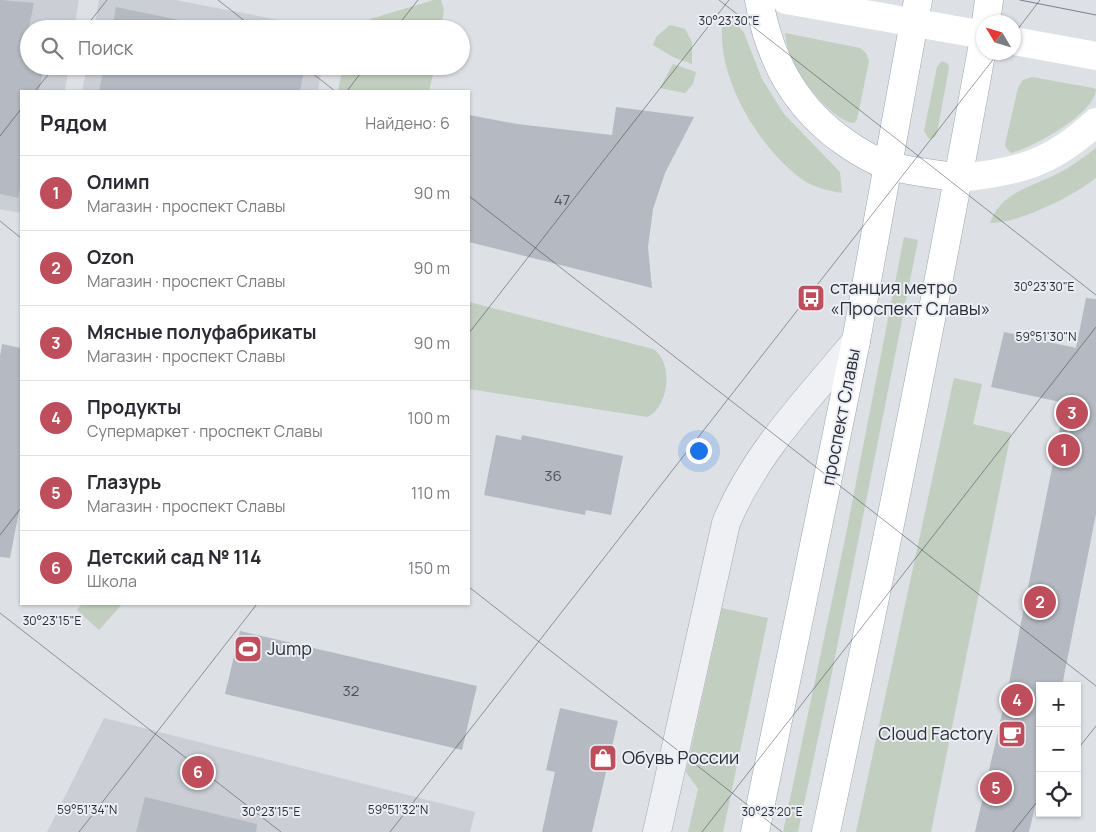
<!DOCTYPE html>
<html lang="ru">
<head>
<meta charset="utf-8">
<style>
  :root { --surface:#fff; --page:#f7f7f7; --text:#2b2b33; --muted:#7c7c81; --line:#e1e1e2; --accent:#be4e5b }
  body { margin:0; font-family:Manrope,sans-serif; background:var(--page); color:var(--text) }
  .controls { position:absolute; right:15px; bottom:15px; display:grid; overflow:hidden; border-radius:0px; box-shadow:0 1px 4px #0004 }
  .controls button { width:45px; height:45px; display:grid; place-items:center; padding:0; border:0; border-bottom:1px solid var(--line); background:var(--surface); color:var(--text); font:25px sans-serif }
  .compass { position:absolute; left:976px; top:15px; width:45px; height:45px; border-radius:50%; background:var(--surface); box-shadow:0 1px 4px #0004; rotate:308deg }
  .you { position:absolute; left:698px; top:450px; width:18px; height:18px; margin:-12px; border:4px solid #fff; border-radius:50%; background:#1a73e8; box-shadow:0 0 0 8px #1a73e833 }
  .badge { display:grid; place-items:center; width:32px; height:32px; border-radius:50%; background:var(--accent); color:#fff; font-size:16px; font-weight:700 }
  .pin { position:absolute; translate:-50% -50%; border:2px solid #fff; box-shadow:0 1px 5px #0006 }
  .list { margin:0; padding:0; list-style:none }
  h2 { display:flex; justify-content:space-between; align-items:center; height:65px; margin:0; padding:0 20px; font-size:21px }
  h2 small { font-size:16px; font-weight:400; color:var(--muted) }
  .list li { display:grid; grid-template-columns:32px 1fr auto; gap:15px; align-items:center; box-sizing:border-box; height:75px; padding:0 20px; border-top:1px solid var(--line) }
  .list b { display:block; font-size:19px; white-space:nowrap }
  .list p { margin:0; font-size:16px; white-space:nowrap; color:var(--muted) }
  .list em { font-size:16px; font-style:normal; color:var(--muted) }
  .icon { flex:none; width:28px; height:28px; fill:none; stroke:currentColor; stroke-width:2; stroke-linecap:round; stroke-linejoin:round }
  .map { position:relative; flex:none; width:1096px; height:832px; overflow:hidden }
  .search { position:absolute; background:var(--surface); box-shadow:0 1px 4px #0004; left:20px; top:20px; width:450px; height:55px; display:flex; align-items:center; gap:12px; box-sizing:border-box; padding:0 18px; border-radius:28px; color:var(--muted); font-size:19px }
  .panel { position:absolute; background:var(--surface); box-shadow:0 1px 4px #0004; left:20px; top:90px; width:450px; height:515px; border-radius:0px }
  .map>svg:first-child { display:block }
  .built { fill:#cbcfd5 }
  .green { fill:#c2cebf }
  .building { fill:#b5b9c1 }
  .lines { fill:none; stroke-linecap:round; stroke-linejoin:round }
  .minor-casing { stroke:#a3a7ae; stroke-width:29 }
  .primary-casing { stroke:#9da4af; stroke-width:29 }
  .minor { stroke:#eff0f4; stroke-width:28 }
  .secondary { stroke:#fff; stroke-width:28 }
  .primary { stroke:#fff; stroke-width:28 }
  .tram { stroke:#787f8c; stroke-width:1 }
  .ticks { fill:none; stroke:#282e39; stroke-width:1; stroke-opacity:0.45 }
  .labels { text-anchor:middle; stroke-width:4; stroke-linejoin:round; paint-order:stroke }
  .number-label { font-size:15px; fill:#4b515b }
  .poi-label { font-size:18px; fill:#282e39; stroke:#eceef3; text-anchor:start }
  .street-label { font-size:18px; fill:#282e39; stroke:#eceef3 }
  .ticks-label { font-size:12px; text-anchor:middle; fill:#282e39; stroke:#eceef3; stroke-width:4; stroke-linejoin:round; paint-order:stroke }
</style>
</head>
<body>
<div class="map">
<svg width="1096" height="832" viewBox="0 0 1096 832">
  <rect width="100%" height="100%" fill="#dde0e5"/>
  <!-- built -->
  <g class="built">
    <path d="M0,0H79L74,29H29V66H69L65,91H21V213L0,209Z"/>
    <path d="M99,0H175L326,29H94Z"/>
    <path d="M87,66H322L318,91H82Z"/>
    <path d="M104,718L475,812L470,832H47Z"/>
  </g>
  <!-- green -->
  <g class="green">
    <path d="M434,0H441L444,10L441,29H372L370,19Z"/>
    <path d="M724,16L735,22L744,33L762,79L784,114L840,172L842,193C830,191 816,188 806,182C761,153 711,71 724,16Z"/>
    <path d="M670,25L685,29L692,42V64L673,57L653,45L656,37Z"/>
    <path d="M785,33L860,48L866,53L869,61L857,120L854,123C835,123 801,80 793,63C789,54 786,43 785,33Z"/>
    <path d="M942,61L948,64L949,68L937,133L934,138L929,139L924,131L937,67Z"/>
    <path d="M673,64L696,72L693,84L685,93L660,88Z"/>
    <path d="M343,66H412L434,71L429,91H338Z"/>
    <path d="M1032,77L1093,88L1096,89C1096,113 1032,148 1011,153L1006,148L1005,144L1018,88L1023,80Z"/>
    <path d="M1096,148V178C1073,196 1020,223 990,223C1001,192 1031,187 1057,174C1071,167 1084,157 1096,148Z"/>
    <path d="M904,237L918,240L829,687L798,832H783L845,539Z"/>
    <path d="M469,302L653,349C674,362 669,408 647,417L469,389Z"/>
    <path d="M954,378L982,384L973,424L1011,433L931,832H856Z"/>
    <path d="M82,604H122L99,630L77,610Z"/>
    <path d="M722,608L768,618L723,832H688L698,789L686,772Z"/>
  </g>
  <!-- building -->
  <g class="building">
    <path d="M0,0L34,3L24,51L29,52V66H44L39,91H21V182L18,198L0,194Z"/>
    <path d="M116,7L223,29H112Z"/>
    <path d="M104,66H305L300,91H99Z"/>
    <path d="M616,107L694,117L665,173L653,209L648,247L652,288L469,242V115L517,124L612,135Z"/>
    <path d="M1086,298L1096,299V514L1062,686H1040V786L1029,832H975L1009,683L1065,403L991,387L1004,332L1076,348Z"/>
    <path d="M2,344L21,348V501L10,558L0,557V356Z"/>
    <path d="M496,435L521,440L522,435L623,456L611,515L586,510L585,515L484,495Z"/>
    <path d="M240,631L477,686L462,750L225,694Z"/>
    <path d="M560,708L618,721L592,832H542L555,772L546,770Z"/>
    <path d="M145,797L257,824L256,832H136Z"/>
  </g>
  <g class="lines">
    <defs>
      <path id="minor" d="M657,832L726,523C754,454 808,399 856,341"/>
      <g id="primary">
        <path d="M759,0C769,59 796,109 846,143C859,152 875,162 890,166C913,172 936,174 959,178"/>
        <path d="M986,22L989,0"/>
        <path d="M755,832L856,341L918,0"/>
        <path d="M826,832C882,568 936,304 984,38"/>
      </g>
    </defs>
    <!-- minor casing -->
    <use href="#minor" class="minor-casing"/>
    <!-- primary casing -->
    <use href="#primary" class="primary-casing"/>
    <!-- minor -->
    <use href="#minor" class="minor"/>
    <!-- secondary -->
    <g class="secondary">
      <path d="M786,0L984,35"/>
      <path d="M1014,41L1096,56"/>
      <path d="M959,178C1018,172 1051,164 1096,122"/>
    </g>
    <!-- primary -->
    <use href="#primary" class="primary"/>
    <!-- tram -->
    <path class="tram" d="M1020,0L1096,15"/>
  </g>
  <!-- ticks -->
  <path class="ticks" d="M218,0L255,29M719,0L1096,295M84,29L107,0M395,29L418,0M1014,34L1040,0M303,66L335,91M35,91L55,66M347,91L366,66M0,136L21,109M469,196L1096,686M0,221L21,238M469,333L729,0M0,535L21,508M469,587L782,832M0,613L281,832M1077,750L1096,726M79,832L257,604M390,832L999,52M702,832L1096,327M1013,832L1040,798"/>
  <!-- icons -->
  <defs>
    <symbol id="bus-square" viewBox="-11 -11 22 22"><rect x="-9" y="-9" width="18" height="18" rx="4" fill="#be4e5b" stroke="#eceef3"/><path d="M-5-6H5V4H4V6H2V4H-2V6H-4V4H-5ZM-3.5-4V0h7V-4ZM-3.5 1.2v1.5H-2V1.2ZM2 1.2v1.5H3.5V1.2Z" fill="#fff"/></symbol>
    <symbol id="stadium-square" viewBox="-11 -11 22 22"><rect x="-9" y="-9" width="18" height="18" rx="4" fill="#be4e5b" stroke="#eceef3"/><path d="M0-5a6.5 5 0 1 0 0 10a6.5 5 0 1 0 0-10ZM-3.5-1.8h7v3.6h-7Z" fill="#fff"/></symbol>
    <symbol id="cafe-square" viewBox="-11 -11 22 22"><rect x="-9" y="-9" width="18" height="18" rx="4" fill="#be4e5b" stroke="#eceef3"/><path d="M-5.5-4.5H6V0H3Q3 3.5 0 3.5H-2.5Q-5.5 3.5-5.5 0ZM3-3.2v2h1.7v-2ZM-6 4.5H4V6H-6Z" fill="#fff"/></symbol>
    <symbol id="shop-square" viewBox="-11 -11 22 22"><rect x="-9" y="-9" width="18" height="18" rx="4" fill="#be4e5b" stroke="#eceef3"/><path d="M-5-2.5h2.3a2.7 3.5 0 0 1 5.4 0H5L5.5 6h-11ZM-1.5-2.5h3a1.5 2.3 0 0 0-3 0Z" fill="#fff"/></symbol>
  </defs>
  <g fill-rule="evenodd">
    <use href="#bus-square" x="795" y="282" width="32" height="32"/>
    <use href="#stadium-square" x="232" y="633" width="32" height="32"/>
    <use href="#cafe-square" x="996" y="718" width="32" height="32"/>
    <use href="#shop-square" x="587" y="742" width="32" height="32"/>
  </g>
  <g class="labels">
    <!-- number labels -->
    <g class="number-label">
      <text x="562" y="205">47</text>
      <text x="553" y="481">36</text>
      <text x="351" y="696">32</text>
    </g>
    <!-- poi labels -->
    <g class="poi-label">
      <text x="830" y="294">станция метро<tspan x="830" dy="21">«Проспект Славы»</tspan></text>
      <text x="267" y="655">Jump</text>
      <text x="993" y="740" text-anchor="end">Cloud Factory</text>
      <text x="622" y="764">Обувь России</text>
    </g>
    <!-- street labels -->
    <g class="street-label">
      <text transform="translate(841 417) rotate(-79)" y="6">проспект Славы</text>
    </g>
  </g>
  <g class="ticks-label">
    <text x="729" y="25">30°23'30"E</text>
    <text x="1044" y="291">30°23'30"E</text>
    <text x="1046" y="341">59°51'30"N</text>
    <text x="52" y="625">30°23'15"E</text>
    <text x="87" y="814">59°51'34"N</text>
    <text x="398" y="814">59°51'32"N</text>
    <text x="271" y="816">30°23'15"E</text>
    <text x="772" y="816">30°23'20"E</text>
  </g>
</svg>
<div class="controls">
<button>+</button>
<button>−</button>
<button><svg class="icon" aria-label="locate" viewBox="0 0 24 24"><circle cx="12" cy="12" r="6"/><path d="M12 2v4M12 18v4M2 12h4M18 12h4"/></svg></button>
</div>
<svg class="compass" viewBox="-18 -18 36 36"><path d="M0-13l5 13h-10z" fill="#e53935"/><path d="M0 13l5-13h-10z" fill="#7c7c81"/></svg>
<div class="you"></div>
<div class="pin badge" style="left:1064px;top:450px">1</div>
<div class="pin badge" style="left:1040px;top:602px">2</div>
<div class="pin badge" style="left:1072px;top:413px">3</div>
<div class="pin badge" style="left:1017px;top:700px">4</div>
<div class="pin badge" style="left:996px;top:788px">5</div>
<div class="pin badge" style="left:198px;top:772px">6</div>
<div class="search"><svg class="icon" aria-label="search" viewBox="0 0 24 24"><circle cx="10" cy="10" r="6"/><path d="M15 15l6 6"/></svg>Поиск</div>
<section class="panel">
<h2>Рядом<small>Найдено: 6</small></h2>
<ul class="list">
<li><span class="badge">1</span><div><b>Олимп</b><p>Магазин · проспект Славы</p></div><em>90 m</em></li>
<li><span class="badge">2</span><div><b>Ozon</b><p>Магазин · проспект Славы</p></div><em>90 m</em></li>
<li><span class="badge">3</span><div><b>Мясные полуфабрикаты</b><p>Магазин · проспект Славы</p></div><em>90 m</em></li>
<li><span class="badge">4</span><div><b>Продукты</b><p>Супермаркет · проспект Славы</p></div><em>100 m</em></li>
<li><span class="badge">5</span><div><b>Глазурь</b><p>Магазин · проспект Славы</p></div><em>110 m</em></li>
<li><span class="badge">6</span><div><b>Детский сад № 114</b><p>Школа</p></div><em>150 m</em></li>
</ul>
</section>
</div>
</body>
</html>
